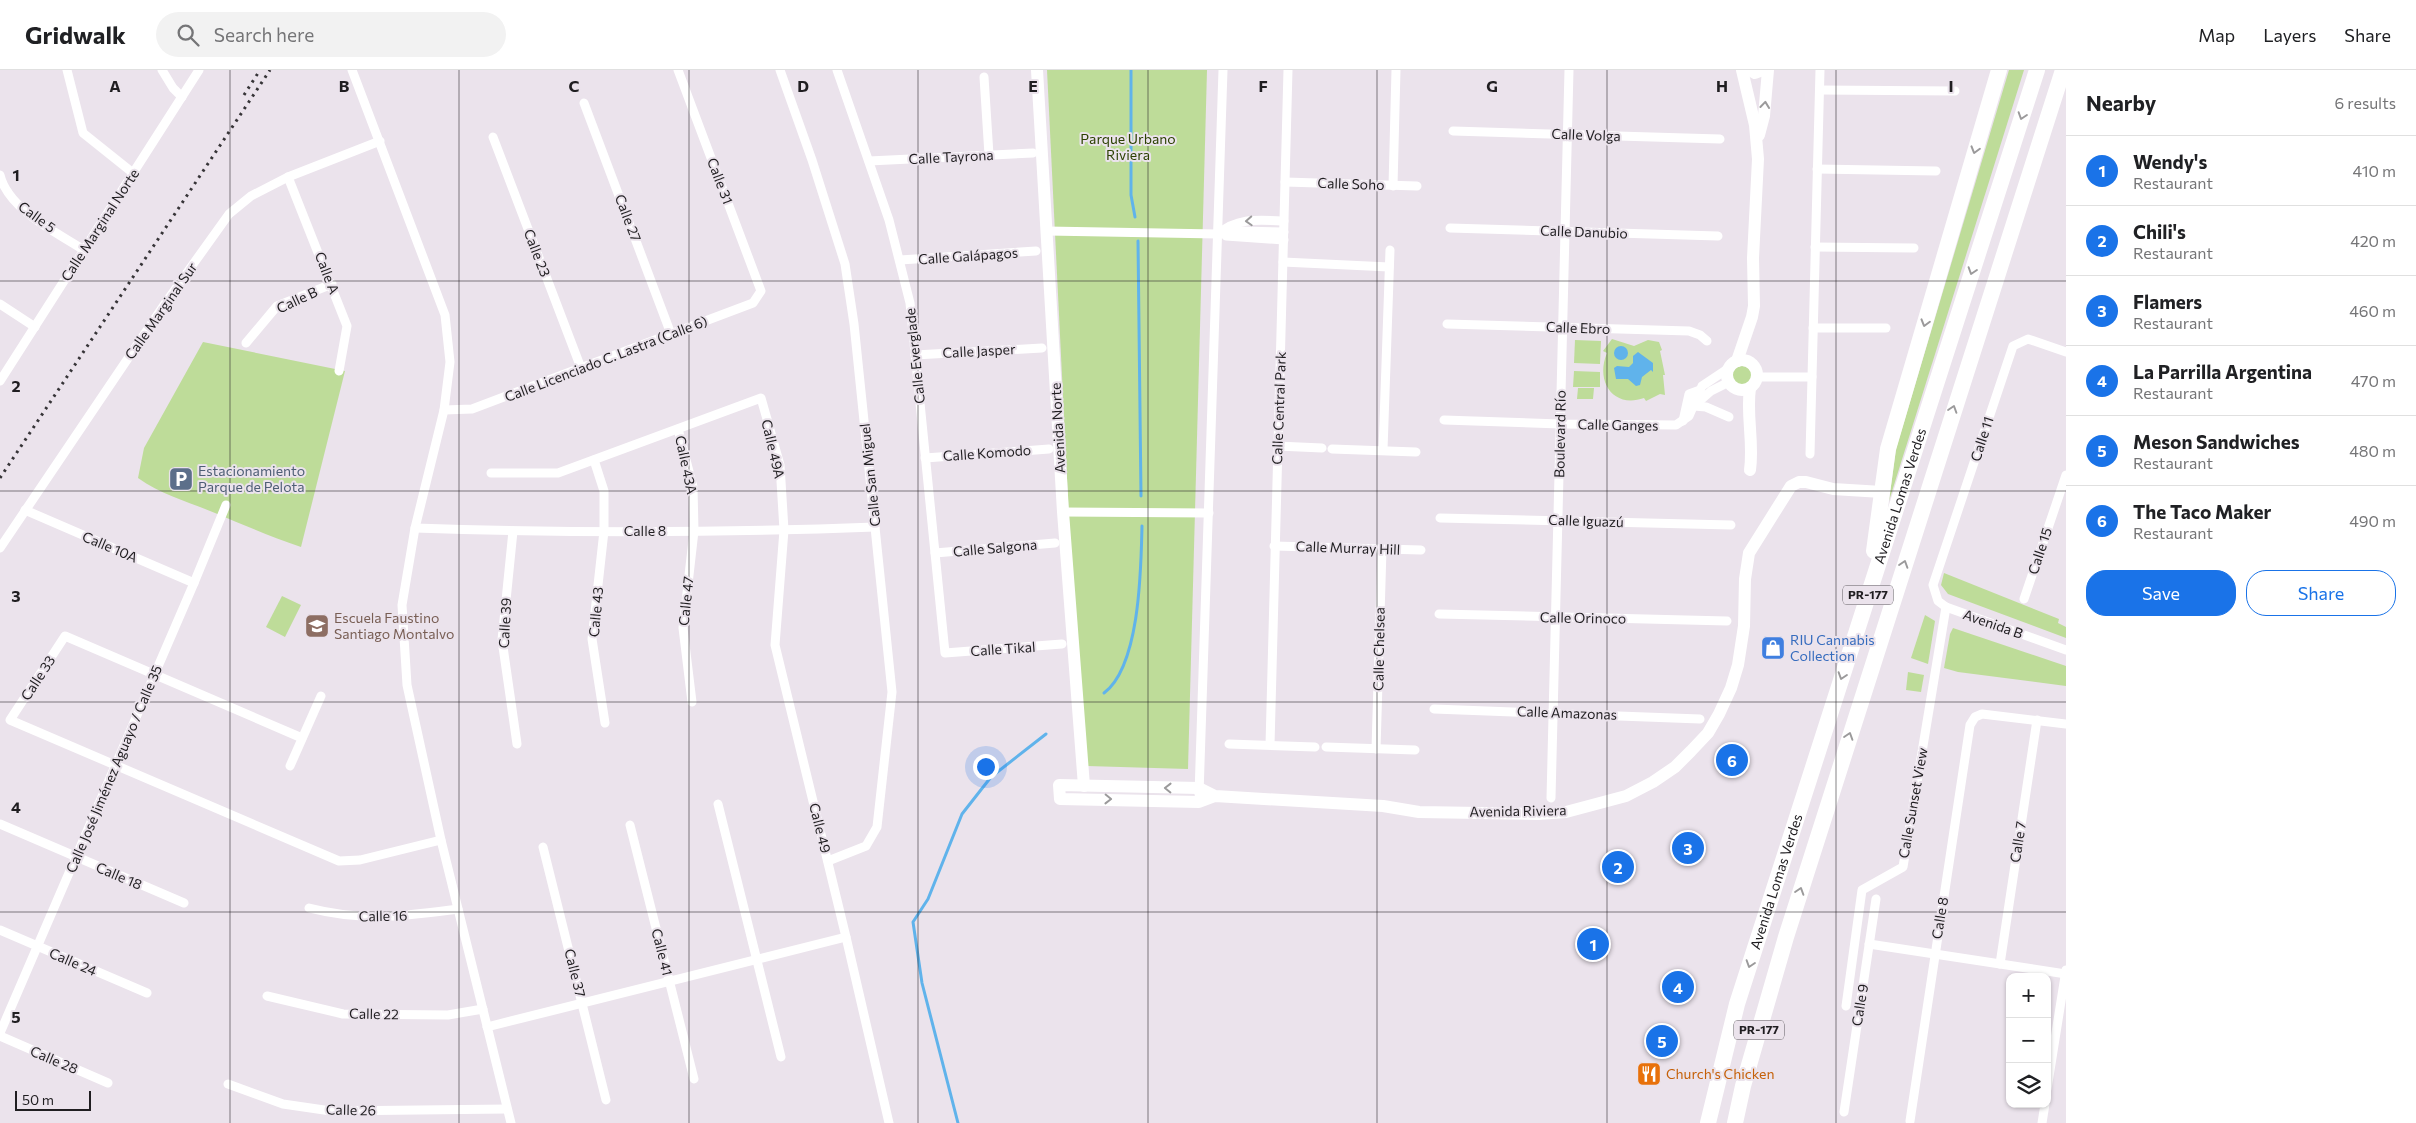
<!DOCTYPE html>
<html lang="en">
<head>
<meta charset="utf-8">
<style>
  :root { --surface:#fff; --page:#f2f2f2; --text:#202124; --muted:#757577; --line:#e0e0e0; --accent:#1a73e8 }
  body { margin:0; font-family:Commissioner,sans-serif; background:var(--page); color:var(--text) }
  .controls { position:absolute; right:15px; bottom:15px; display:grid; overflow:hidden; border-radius:10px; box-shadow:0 1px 4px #0004 }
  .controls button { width:45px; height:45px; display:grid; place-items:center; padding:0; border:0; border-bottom:1px solid var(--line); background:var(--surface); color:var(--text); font:25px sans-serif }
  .scale { position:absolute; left:15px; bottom:12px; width:76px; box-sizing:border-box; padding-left:5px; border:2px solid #201e21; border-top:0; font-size:14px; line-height:18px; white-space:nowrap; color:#201e21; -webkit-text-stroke:4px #ebe3ec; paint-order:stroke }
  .you { position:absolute; left:985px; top:696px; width:18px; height:18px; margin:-12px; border:4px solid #fff; border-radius:50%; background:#1a73e8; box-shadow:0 0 0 8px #1a73e833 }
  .badge { display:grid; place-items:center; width:32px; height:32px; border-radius:50%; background:var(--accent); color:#fff; font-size:16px; font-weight:700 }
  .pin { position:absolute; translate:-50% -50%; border:2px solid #fff; box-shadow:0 1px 5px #0006 }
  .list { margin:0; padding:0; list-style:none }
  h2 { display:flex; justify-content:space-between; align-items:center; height:65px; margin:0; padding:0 20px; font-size:21px }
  h2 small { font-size:16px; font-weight:400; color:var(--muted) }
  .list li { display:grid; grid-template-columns:32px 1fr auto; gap:15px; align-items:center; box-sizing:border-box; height:70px; padding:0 20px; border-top:1px solid var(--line) }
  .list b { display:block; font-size:19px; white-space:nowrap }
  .list p { margin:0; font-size:16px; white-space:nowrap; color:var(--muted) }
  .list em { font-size:16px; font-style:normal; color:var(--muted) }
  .actions { display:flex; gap:10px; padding:15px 20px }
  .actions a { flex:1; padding:11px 0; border:1px solid var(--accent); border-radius:20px; text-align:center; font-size:18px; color:var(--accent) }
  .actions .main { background:var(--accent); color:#fff }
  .icon { flex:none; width:28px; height:28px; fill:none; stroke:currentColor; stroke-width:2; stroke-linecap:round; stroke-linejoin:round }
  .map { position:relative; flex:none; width:2066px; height:1053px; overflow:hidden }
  header { display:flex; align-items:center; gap:30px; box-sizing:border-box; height:70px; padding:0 25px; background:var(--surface); border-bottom:1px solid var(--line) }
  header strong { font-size:24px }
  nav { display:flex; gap:28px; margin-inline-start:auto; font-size:18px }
  .search { width:350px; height:45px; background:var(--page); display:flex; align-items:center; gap:12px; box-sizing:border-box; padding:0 18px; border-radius:28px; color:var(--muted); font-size:19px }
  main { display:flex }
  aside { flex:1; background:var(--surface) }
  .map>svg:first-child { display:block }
  .green { fill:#bedc99 }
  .water { fill:#60b3eb }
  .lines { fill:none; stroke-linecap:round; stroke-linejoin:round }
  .stream { stroke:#60b3eb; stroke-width:3 }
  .street { stroke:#fff; stroke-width:9 }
  .secondary { stroke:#fff; stroke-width:12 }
  .highway { stroke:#fff; stroke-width:16 }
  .rail { stroke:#363437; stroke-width:3; stroke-dasharray:2.5 5; stroke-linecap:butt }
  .oneway { stroke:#9b9a9b }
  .grid { fill:none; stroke:#201e21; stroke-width:1; stroke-opacity:0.55 }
  .labels { text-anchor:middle; stroke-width:4; stroke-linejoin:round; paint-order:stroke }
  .shield { fill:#ebe3ec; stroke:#5d595e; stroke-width:1 }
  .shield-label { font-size:12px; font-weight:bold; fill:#201e21 }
  .street-label { font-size:14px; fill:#201e21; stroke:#ebe3ec }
  .park-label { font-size:14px; fill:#2c4102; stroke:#ebe3ec }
  .service-label { font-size:14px; fill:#4e5e75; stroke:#ebe3ec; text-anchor:start }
  .education-label { font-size:14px; fill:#785e54; stroke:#ebe3ec; text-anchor:start }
  .shop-label { font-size:14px; fill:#366cbe; stroke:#ebe3ec; text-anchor:start }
  .food-label { font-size:14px; fill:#c56008; stroke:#ebe3ec; text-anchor:start }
  .grid-label { font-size:16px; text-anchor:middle; font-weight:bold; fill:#201e21; stroke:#ebe3ec; stroke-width:4; stroke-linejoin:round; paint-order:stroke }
</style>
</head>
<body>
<header>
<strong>Gridwalk</strong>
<div class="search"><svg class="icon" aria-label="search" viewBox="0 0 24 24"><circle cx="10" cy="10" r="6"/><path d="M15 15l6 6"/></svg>Search here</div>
<nav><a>Map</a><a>Layers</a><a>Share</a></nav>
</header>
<main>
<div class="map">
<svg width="2066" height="1053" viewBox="0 0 2066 1053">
  <rect width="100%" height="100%" fill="#ebe3ec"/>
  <!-- green -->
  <g class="green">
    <path d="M1047,0H1207L1188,699L1087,696L1072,510Z"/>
    <path d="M2009,0H2024L1889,431L1896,379Z"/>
    <path d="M1612,269L1634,276L1648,270L1659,272L1662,280L1660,281L1665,305H1663L1665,325L1660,324L1646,331L1644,328C1613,339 1595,311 1607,283L1603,281Z"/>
    <path d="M1575,270L1601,271L1600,294L1574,293Z"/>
    <path d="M203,272L345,301L301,477C271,467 244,455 215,443C189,432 162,425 138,408L144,378Z"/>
    <circle cx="1742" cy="306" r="10"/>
    <path d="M1574,301L1600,302V317H1573Z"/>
    <path d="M1578,318H1594L1593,329H1577Z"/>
    <path d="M1944,503L2059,549L2058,553L2066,557V568L1948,524L1941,515Z"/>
    <path d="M282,526L301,535L285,567L266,557Z"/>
    <path d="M1925,545L1935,551L1928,594L1911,588Z"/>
    <path d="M1953,558L2066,596V616L1958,602L1944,598L1950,564Z"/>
    <path d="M1908,602L1924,605L1921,622L1906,620Z"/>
  </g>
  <!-- water -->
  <g class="water">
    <circle cx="1621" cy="283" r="7"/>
    <path d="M1638,282L1653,293V302L1651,300L1642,307L1640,315L1636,316L1628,309H1616L1614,298L1617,296L1629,297L1633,293V286Z"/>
  </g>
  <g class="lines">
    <!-- stream -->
    <g class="stream">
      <path d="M1131,0V125L1135,147"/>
      <path d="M1138,171L1141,426"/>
      <path d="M1104,623C1140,596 1141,499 1142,456"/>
      <path d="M958,1053L922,913L913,852L928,829L962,744L991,707L1046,664"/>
    </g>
    <!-- street -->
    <g class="street">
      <path d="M67,0L83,63L133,103"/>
      <path d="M162,0L173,18L182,27"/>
      <path d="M352,0L445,245L450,292L444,340L415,458L402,535L407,615L441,770L511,1053"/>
      <path d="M780,0L812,90L845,194L854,254L892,622L877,757L866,776L828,791"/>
      <path d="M837,0L889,150L910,233L945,583L1062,574"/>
      <path d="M984,7L989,85"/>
      <path d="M1820,20L1955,21"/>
      <path d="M584,33L671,264"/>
      <path d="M1453,61L1720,69"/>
      <path d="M493,67L581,298"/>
      <path d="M869,91L1033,83"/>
      <path d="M1817,99L1936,101"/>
      <path d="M0,105C8,139 56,162 84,180"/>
      <path d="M288,107L347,256L339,301"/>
      <path d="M1285,112L1417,116"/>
      <path d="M1393,116L1396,0"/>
      <path d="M1450,158L1718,166"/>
      <path d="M1047,161L1218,164L1240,161L1284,162"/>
      <path d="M1218,164C1238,147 1259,150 1284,151"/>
      <path d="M1226,166L1284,170"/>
      <path d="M1815,177L1914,178"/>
      <path d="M900,190L1036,181"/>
      <path d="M1283,192L1389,197"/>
      <path d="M0,234L35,257"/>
      <path d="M1447,254L1689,261L1700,265L1707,271"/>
      <path d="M1813,258H1886"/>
      <path d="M246,273L277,236L332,214"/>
      <path d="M2066,282L2028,269L2013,276L1933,515L1938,531L1946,537L2066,580"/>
      <path d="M915,285L1042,278"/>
      <path d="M1757,307H1812"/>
      <path d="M0,311L199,0"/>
      <path d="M1694,336L1711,321L1729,312"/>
      <path d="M1694,336L1706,337L1729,347"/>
      <path d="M444,340L472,339L753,233L761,221L678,0"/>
      <path d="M1444,350L1561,354L1676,355L1689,346L1702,316L1729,298"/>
      <path d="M1683,351L1689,324L1700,320"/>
      <path d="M678,359L693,417L694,461L683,558L692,632"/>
      <path d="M1277,376L1322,378"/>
      <path d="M1332,379L1416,382"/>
      <path d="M1383,380L1390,180"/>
      <path d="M1810,384L1820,0"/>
      <path d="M925,388L1049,379"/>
      <path d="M594,390L604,421V461L592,569L605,653"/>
      <path d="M491,403H558L761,328L780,395L784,460L775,575L846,867L889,1053"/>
      <path d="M25,440L194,513"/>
      <path d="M1063,442L1209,443"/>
      <path d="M1440,448L1731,455"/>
      <path d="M415,458C568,463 722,463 875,457"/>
      <path d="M513,461L502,570L517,674"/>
      <path d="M1274,476L1421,480"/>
      <path d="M0,478L166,232L229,144L251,126L288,107L380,71"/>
      <path d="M935,483L1055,473"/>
      <path d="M2024,529L2066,405"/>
      <path d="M1439,544L1727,551"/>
      <path d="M1434,639L1700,649"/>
      <path d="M302,668L65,566L10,650L339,791L360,790L441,770"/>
      <path d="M1229,674L1315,677"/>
      <path d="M1270,675L1288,0"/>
      <path d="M1326,677L1415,680"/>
      <path d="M1376,679L1382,479"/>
      <path d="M290,696L321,626"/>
      <path d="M1199,724L1223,0"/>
      <path d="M1551,728L1569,0"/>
      <path d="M718,734L781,987"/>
      <path d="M0,754L184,833"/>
      <path d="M630,755L694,1009"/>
      <path d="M543,777L606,1030"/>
      <path d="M309,838C364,852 403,846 458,839"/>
      <path d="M0,860L147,923"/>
      <path d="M1869,874L2066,904"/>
      <path d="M2000,894L2037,650"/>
      <path d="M267,926L343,944L448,945L483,939"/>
      <path d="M1846,936L1862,820L1903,797L1946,537"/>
      <path d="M487,957L846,867"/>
      <path d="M0,963L194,513L226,435"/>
      <path d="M0,966L108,1013"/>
      <path d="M228,1014L283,1034L331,1041L507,1039"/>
      <path d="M2047,1019L2066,900"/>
      <path d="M1844,1042L1876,829"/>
      <path d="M1910,1051L1970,655L1975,647L1982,644L2066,654"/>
      <path d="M2042,1053L2045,1034"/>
    </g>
    <!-- secondary -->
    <g class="secondary">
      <path d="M1037,0L1063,442L1084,716"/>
      <path d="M1750,0L1755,3L1763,0"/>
      <path d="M1759,65L1764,46L1768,0"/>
      <circle cx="1742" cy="305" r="15"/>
      <path d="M1737,291L1752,247L1754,236L1753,188L1758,89L1755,55L1742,0"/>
      <path d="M1750,318C1746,345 1754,372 1750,400"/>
      <path d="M1215,726L1199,718L1059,715L1060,729L1199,732L1215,726L1383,736L1419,742L1538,744L1566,742L1626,726L1653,712L1675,697L1691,681L1708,663L1719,644L1731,618L1738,595L1744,556L1745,509L1749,483L1791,416L1799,412H1806L1833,419L1882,422"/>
    </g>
    <!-- highway -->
    <g class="highway">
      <path d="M1874,481L1888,379L1999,0"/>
      <path id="s1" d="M1708,1053L1737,934L2037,0"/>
      <path d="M1735,1053L1743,1016L1786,867L2063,0"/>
    </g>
    <!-- rail -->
    <g class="rail">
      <path d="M244,25L260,0"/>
      <path d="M0,408L270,0"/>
    </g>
  </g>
  <!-- one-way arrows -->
  <defs><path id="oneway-chevron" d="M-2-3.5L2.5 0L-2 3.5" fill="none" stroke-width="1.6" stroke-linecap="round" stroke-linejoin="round" transform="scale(1.25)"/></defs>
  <g class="oneway">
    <use href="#oneway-chevron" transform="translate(1765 35) rotate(-84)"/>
    <use href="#oneway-chevron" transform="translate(2022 46) rotate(108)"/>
    <use href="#oneway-chevron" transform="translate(1975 80) rotate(106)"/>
    <use href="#oneway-chevron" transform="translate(1249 151) rotate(177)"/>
    <use href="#oneway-chevron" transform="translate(1972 201) rotate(108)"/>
    <use href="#oneway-chevron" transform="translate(1925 253) rotate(106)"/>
    <use href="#oneway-chevron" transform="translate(1953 339) rotate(-72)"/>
    <use href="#oneway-chevron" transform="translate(1904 494) rotate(-72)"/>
    <use href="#oneway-chevron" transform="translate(1842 606) rotate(108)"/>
    <use href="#oneway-chevron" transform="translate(1849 666) rotate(-72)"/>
    <use href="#oneway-chevron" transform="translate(1168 718) rotate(-179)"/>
    <use href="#oneway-chevron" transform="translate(1108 729) rotate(1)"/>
    <use href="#oneway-chevron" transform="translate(1800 821) rotate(-72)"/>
    <use href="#oneway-chevron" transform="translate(1750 894) rotate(108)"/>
  </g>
  <!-- grid -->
  <path class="grid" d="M230,0V1053M459,0V1053M689,0V1053M918,0V1053M1148,0V1053M1377,0V1053M1607,0V1053M1836,0V1053M0,211H2066M0,421H2066M0,632H2066M0,842H2066"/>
  <!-- icons -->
  <defs>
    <symbol id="parking-square" viewBox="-11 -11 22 22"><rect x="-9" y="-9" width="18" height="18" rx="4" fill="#5c6f8a" stroke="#ebe3ec"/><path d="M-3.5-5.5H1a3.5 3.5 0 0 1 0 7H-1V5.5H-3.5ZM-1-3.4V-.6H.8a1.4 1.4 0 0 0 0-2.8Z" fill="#fff"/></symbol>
    <symbol id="school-square" viewBox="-11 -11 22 22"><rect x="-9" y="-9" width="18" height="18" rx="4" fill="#8d6e63" stroke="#ebe3ec"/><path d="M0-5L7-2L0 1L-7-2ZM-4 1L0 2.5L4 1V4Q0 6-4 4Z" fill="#fff"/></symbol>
    <symbol id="shop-square" viewBox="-11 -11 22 22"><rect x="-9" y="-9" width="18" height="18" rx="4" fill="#3f7fe0" stroke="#ebe3ec"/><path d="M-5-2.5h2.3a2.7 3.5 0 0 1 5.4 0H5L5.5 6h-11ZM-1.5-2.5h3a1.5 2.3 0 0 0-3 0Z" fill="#fff"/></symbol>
    <symbol id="restaurant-square" viewBox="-11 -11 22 22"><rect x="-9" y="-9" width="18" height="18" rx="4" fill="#e8710a" stroke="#ebe3ec"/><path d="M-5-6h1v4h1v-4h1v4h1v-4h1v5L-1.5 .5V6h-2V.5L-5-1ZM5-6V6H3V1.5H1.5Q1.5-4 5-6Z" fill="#fff"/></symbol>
  </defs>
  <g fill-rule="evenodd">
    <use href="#parking-square" x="167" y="395" width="28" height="28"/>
    <use href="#school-square" x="303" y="542" width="28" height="28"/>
    <use href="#shop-square" x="1759" y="564" width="28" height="28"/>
    <use href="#restaurant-square" x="1635" y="990" width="28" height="28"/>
  </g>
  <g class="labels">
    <!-- shield labels -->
    <g class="shield">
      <rect x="1843" y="515.5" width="50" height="19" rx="4"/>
      <rect x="1734" y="950.5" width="50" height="19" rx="4"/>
    </g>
    <g class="shield-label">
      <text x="1868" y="529">PR-177</text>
      <text x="1759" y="964">PR-177</text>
    </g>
    <!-- street labels -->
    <g class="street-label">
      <text transform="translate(1586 65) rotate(2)" y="5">Calle Volga</text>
      <text transform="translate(951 87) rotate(-3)" y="5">Calle Tayrona</text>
      <text transform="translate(720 111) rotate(69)" y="5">Calle 31</text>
      <text transform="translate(1351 114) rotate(2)" y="5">Calle Soho</text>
      <text transform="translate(37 147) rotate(36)" y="5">Calle 5</text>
      <text transform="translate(628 148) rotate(69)" y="5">Calle 27</text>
      <text transform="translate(100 155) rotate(-57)" y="5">Calle Marginal Norte</text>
      <text transform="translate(1584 162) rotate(2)" y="5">Calle Danubio</text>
      <text transform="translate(537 183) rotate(69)" y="5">Calle 23</text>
      <text transform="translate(968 186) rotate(-4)" y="5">Calle Galápagos</text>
      <text transform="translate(327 203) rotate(69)" y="5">Calle A</text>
      <text transform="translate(297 230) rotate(-25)" y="5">Calle B</text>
      <text transform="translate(161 241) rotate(-55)" y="5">Calle Marginal Sur</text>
      <text transform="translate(1578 258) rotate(2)" y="5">Calle Ebro</text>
      <text transform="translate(979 281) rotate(-3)" y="5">Calle Jasper</text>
      <text transform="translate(915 286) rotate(-96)" y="5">Calle Everglade</text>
      <text transform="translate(606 289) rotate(-21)" y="5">Calle Licenciado C. Lastra (Calle 6)</text>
      <text transform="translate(1279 338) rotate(-88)" y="5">Calle Central Park</text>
      <text transform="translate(1618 355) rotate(1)" y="5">Calle Ganges</text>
      <text transform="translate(1058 358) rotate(-93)" y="5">Avenida Norte</text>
      <text transform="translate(1560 364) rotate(-89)" y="5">Boulevard Río</text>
      <text transform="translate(1982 369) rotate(-72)" y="5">Calle 11</text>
      <text transform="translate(773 379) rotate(77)" y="5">Calle 49A</text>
      <text transform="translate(987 383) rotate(-4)" y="5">Calle Komodo</text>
      <text transform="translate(686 395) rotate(78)" y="5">Calle 43A</text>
      <text transform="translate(870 405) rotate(-96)" y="5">Calle San Miguel</text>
      <text dy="5" stroke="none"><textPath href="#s1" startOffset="656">Avenida Lomas Verdes</textPath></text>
      <text transform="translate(1586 451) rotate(2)" y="5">Calle Iguazú</text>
      <text x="645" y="466">Calle 8</text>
      <text transform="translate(110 477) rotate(23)" y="5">Calle 10A</text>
      <text transform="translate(995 478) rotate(-5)" y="5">Calle Salgona</text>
      <text transform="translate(1348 478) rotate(2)" y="5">Calle Murray Hill</text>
      <text transform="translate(2040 481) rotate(-72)" y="5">Calle 15</text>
      <text transform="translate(686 531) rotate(-84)" y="5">Calle 47</text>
      <text transform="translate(596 542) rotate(-85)" y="5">Calle 43</text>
      <text transform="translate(1583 548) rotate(1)" y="5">Calle Orinoco</text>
      <text transform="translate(505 553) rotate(-87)" y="5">Calle 39</text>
      <text transform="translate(1993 554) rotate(19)" y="5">Avenida B</text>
      <text transform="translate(1003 579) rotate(-4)" y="5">Calle Tikal</text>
      <text transform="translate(1379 579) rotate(-89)" y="5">Calle Chelsea</text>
      <text transform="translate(38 608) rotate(-57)" y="5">Calle 33</text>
      <text transform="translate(1567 643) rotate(2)" y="5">Calle Amazonas</text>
      <text transform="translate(114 699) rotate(-67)" y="5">Calle José Jiménez Aguayo / Calle 35</text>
      <text transform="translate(1913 733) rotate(-80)" y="5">Calle Sunset View</text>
      <text transform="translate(1518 741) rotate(-1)" y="5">Avenida Riviera</text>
      <text transform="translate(820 758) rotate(76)" y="5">Calle 49</text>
      <text transform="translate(2018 772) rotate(-81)" y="5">Calle 7</text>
      <text transform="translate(119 806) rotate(23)" y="5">Calle 18</text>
      <text dy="5" stroke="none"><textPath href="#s1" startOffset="251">Avenida Lomas Verdes</textPath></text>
      <text transform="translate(383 846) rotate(-1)" y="5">Calle 16</text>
      <text transform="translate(1940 848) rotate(-81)" y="5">Calle 8</text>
      <text transform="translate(662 882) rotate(76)" y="5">Calle 41</text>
      <text transform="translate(73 892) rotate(23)" y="5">Calle 24</text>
      <text transform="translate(575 903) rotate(76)" y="5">Calle 37</text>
      <text transform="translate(1860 935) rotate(-81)" y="5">Calle 9</text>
      <text transform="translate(374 944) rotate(1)" y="5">Calle 22</text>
      <text transform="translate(54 990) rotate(23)" y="5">Calle 28</text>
      <text transform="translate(351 1040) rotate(1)" y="5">Calle 26</text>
    </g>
    <!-- park labels -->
    <g class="park-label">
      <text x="1128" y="74">Parque Urbano<tspan x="1128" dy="16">Riviera</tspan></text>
    </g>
    <!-- service labels -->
    <g class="service-label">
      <text x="198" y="406">Estacionamiento<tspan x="198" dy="16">Parque de Pelota</tspan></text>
    </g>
    <!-- education labels -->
    <g class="education-label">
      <text x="334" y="553">Escuela Faustino<tspan x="334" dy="16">Santiago Montalvo</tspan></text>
    </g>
    <!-- shop labels -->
    <g class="shop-label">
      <text x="1790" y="575">RIU Cannabis<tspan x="1790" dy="16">Collection</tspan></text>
    </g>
    <!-- food labels -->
    <g class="food-label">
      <text x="1666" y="1009">Church's Chicken</text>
    </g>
  </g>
  <g class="grid-label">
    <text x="115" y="22">A</text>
    <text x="344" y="22">B</text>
    <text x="574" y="22">C</text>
    <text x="803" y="22">D</text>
    <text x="1033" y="22">E</text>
    <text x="1263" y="22">F</text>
    <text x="1492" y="22">G</text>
    <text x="1722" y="22">H</text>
    <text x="1951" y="22">I</text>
    <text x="16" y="111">1</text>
    <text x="16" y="322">2</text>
    <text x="16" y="532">3</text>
    <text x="16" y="743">4</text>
    <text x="16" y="953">5</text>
  </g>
</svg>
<div class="controls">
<button>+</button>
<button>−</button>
<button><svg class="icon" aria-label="layers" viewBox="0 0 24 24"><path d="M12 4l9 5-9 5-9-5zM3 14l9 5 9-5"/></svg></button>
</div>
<div class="scale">50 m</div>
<div class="you"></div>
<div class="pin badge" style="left:1593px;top:874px">1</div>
<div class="pin badge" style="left:1618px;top:797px">2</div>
<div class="pin badge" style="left:1688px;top:778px">3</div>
<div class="pin badge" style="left:1678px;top:917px">4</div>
<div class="pin badge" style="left:1662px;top:971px">5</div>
<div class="pin badge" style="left:1732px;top:690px">6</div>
</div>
<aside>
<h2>Nearby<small>6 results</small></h2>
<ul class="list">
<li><span class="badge">1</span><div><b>Wendy's</b><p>Restaurant</p></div><em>410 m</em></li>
<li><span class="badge">2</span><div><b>Chili's</b><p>Restaurant</p></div><em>420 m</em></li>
<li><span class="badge">3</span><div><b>Flamers</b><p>Restaurant</p></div><em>460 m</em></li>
<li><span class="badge">4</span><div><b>La Parrilla Argentina</b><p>Restaurant</p></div><em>470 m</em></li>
<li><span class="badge">5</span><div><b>Meson Sandwiches</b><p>Restaurant</p></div><em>480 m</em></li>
<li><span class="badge">6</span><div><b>The Taco Maker</b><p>Restaurant</p></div><em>490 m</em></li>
</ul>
<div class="actions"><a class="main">Save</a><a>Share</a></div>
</aside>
</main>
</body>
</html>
